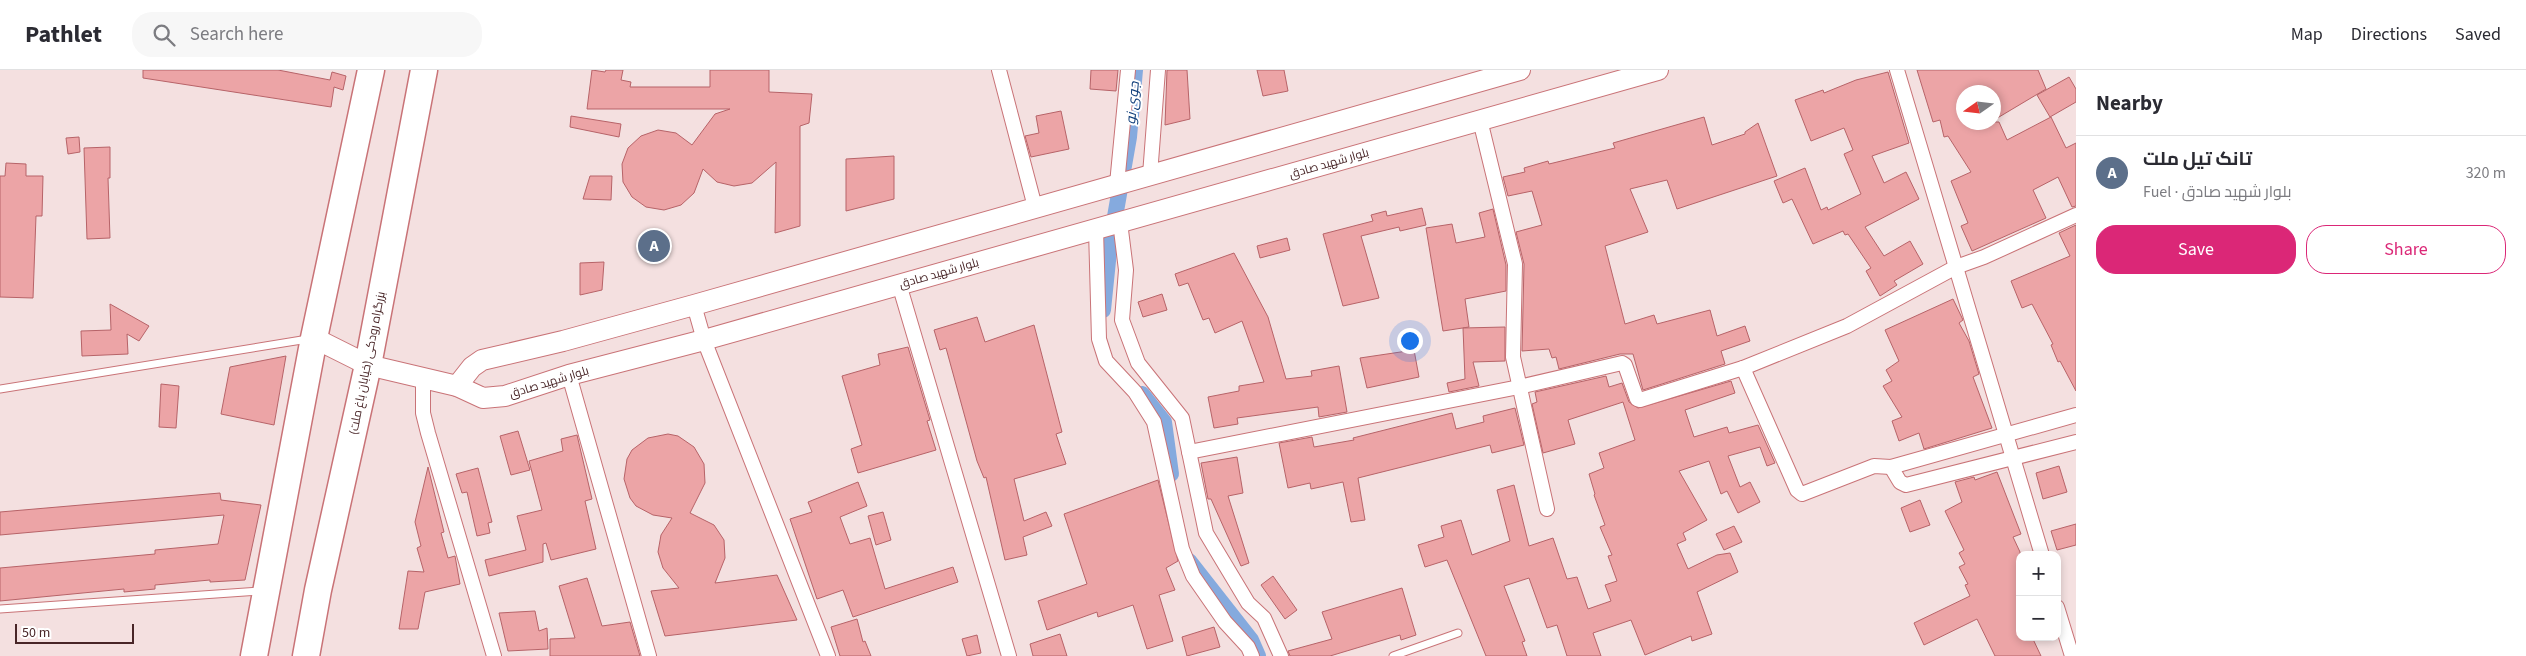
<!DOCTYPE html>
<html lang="en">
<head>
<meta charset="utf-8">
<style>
  :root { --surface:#fff; --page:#f7f7f7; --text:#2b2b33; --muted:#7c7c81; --line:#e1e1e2; --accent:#db2777 }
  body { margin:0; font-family:"Source Sans 3",Cairo,sans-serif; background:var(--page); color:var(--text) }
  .controls { position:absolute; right:15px; bottom:15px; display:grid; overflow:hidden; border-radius:10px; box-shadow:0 2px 8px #0003 }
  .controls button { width:45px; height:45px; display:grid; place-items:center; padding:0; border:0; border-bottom:1px solid var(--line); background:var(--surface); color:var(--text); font:25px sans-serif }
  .compass { position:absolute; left:1956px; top:15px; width:45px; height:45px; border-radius:50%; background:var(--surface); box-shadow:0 2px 8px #0003; rotate:256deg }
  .scale { position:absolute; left:15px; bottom:12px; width:119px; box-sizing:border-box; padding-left:5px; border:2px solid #482527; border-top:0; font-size:14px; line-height:18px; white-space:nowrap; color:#482527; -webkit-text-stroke:4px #fff; paint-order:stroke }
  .you { position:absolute; left:1409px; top:270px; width:18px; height:18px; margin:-12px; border:4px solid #fff; border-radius:50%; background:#1a73e8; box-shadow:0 0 0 8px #1a73e833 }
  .badge { display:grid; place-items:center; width:32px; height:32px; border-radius:50%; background:var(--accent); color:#fff; font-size:16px; font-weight:700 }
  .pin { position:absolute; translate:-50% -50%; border:2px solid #fff; box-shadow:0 1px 5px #0006 }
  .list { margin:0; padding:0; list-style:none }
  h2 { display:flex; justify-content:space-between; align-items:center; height:65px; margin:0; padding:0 20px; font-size:21px }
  h2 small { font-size:16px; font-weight:400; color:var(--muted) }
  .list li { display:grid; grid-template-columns:32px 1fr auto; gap:15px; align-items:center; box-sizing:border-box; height:75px; padding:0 20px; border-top:1px solid var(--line) }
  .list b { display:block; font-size:19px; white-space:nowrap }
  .list p { margin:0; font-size:16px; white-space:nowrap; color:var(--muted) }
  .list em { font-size:16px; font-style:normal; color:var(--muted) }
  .actions { display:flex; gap:10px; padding:15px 20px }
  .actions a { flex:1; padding:11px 0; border:1px solid var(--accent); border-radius:20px; text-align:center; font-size:18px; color:var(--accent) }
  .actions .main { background:var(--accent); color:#fff }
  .icon { flex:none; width:28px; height:28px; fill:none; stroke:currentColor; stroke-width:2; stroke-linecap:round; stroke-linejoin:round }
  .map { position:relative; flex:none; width:2076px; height:586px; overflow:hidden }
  header { display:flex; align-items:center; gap:30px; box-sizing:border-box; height:70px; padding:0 25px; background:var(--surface); border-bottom:1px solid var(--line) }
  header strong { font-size:24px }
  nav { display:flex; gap:28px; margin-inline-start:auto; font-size:18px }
  .search { width:350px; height:45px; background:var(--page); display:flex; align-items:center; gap:12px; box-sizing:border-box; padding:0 18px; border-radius:20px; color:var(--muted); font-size:19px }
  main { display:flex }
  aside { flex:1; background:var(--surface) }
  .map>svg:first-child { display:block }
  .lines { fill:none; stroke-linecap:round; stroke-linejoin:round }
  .canal { stroke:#85aade; stroke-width:16 }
  .building { fill:#eca4a6; stroke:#b76368 }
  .lane-casing { stroke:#c97377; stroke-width:9 }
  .street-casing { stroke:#c97377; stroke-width:16 }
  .secondary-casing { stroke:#c97377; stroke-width:22 }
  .highway-casing { stroke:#c97377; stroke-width:29 }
  .lane { stroke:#fff; stroke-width:7 }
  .street { stroke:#fff; stroke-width:14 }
  .secondary { stroke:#fff; stroke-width:20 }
  .highway { stroke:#fff; stroke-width:26 }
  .labels { text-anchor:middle; stroke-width:4; stroke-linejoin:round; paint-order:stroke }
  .street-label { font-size:12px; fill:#482527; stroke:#fff }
  .water-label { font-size:14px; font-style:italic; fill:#0c3b78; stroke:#fff }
</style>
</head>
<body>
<header>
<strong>Pathlet</strong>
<div class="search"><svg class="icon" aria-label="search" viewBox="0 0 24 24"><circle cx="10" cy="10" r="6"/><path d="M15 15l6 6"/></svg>Search here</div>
<nav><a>Map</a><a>Directions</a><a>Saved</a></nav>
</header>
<main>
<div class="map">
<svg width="2076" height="586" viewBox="0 0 2076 586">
  <rect width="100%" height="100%" fill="#f4e0e0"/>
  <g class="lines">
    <!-- canal -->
    <g class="canal">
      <path d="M1103,240L1109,181L1129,67L1135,0"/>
      <path d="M1142,324L1164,352L1171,404"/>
      <path d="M1189,491L1251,570L1258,586"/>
    </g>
  </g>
  <!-- building -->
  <g class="building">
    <path d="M143,0H278L330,10L332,2L346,6L343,20L334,17L331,37L143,8Z"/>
    <path d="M592,0L605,2L606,0H623L621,10L631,12L630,17H710V0H769V22L812,24L809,53L800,56V156L775,163L776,92L752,113L734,116L717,112L703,99L694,123L681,135L664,140L646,137L632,127L623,112L622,94L628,78L641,66L658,60L676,63L692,75L715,44L730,39H587Z"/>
    <path d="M1091,0H1118L1116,21L1090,19Z"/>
    <path d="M1167,0H1187L1190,49L1165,55Z"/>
    <path d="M1257,0H1284L1288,21L1263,26Z"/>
    <path d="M1917,0H2038L2046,19L1994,50V22H1964V52H1999L2007,70L2051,47L2066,78L2076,73V136L2072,137L2058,107L2033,120L2046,148L1972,181L1961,156L1968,153L1951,111L1971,102L1948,66L1944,67L1940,50L1933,52Z"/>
    <path d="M1888,2L1909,73L1872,86L1884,113L1906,102L1919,129L1865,157L1884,186L1910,171L1923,194L1894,211L1897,215L1880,226L1866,201L1871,198L1848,164L1845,165L1843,161L1813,174L1792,129L1783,133L1774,111L1805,98L1821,140L1827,137L1828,140L1861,124L1844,84L1853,80L1844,58L1811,71L1795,30L1823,20L1824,23L1856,10Z"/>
    <path d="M2069,7L2076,19V32L2050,47L2037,25Z"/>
    <path d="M1061,41L1069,79L1031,87L1025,66L1039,63L1036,46Z"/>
    <path d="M571,46L621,54L619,67L570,57Z"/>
    <path d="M1704,47L1712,75L1745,64V62L1758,53L1777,106L1677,139L1667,110L1630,119L1648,162L1605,176L1625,254L1654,245L1657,254L1710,240L1717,266L1745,256L1750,271L1721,281L1725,294L1643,320L1633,284H1620L1559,299L1556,287L1552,288L1549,279L1522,281L1524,194L1516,162L1542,155L1532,121L1508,126L1503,107L1525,102L1524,98L1548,91L1549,94L1615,78L1613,73Z"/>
    <path d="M79,67L80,82L68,84L66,68Z"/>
    <path d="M110,77V108H108L110,168L87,169L84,78Z"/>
    <path d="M894,86V129L846,141V89Z"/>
    <path d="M6,93L26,94V106H43L42,146H36L33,228L0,227V106H5Z"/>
    <path d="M590,106H612L611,130L583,129Z"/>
    <path d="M1422,138L1426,155L1400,161L1399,157L1361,166L1379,228L1343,236L1323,164L1373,151L1371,145L1386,141L1387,146Z"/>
    <path d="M1493,139L1506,195V221L1465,229L1469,257L1443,261L1426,158L1452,154L1456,173L1485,167L1479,143Z"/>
    <path d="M2076,155V321L2060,291L2058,292L2051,275L2053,274L2032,234L2022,238L2011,211L2070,186L2059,163Z"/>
    <path d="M1287,168L1290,180L1260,188L1257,176Z"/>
    <path d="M1234,183L1268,247L1286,309L1312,306L1311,301L1339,296L1347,342L1319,347L1318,337L1237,348L1238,354L1214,358L1208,327L1239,321V316L1264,312L1242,251L1215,263L1209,248L1203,250L1188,213L1179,216L1175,204Z"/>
    <path d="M604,192L602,220L580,225V193Z"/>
    <path d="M1162,224L1167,240L1143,247L1138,232Z"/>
    <path d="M1953,229L1963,250L1959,253L1969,271L1979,304L1973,307L1992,358L1924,379L1919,363L1899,371L1892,351L1902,347L1883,316L1892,311L1886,300L1899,291L1885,260Z"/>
    <path d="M110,234L149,256L139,271L127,264L128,284L82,286L81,261L111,260Z"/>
    <path d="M977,247L985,272L1034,255L1062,362L1056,364L1066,394L1014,409L1024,451L1046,442L1052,456L1023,467L1027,485L1005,490L986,407L984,408L977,391L946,278L940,280L934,260Z"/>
    <path d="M1505,257V291L1473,292L1479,316L1449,322L1447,313L1465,309L1463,258Z"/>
    <path d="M908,277L930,350L927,351L936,380L858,403L851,379L862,375L842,306L880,295L878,284Z"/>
    <path d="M1414,280L1419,307L1367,318L1360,288Z"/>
    <path d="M286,286L274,355L221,344L230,297Z"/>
    <path d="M1606,306L1609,317L1622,313L1629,332L1638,338L1731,311L1735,323L1685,340L1694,367L1727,357L1729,363L1758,355L1775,393L1767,396L1760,377L1728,386L1740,417L1750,412L1760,432L1738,443L1727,421L1721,424L1709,391L1679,401L1707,450L1683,463L1686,470L1677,474L1688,499L1717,485L1730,483L1738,502L1697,522L1712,564L1692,571L1691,566L1645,585L1631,550L1593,563L1601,586H1567L1557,555L1547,558L1529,508L1504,516L1525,571L1522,572L1527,586H1486L1447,490L1425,497L1418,475L1444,467L1441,456L1461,450L1472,485L1510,471L1497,420L1514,415L1529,476L1553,468L1567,509L1577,507L1588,539L1611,531L1605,515L1617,511L1608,486L1612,485L1600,457L1605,455L1594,425L1595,424L1589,404L1604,398L1599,383L1635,370L1623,332L1568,350L1575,374L1543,383L1532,334L1537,332L1535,322Z"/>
    <path d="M161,314L179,316L176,358L159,357Z"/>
    <path d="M1515,338L1524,375L1492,383L1490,375L1358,408L1365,450L1351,452L1343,412L1311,419L1310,413L1288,418L1279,373L1312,367L1314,377L1354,370L1353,368L1452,343L1456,359L1484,352L1483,346Z"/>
    <path d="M518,361L530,400L511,405L500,366Z"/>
    <path d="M668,364L678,366L694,377L704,394L705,413L690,443L714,455L724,470L725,488L715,513L777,505L797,550L665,566L651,521L679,518L663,498L658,482L661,465L672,448L653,445L636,436L630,428L624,409L627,389L632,380L648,368Z"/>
    <path d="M577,365L592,429L585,431L596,479L551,490L546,473L543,474V492L489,506L485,490L526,480L517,446L542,440L529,391L563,381L561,369Z"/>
    <path d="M1237,387L1243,423L1228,426L1249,493L1241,496L1211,429H1208L1201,393Z"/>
    <path d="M2059,396L2067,422L2043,429L2036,403Z"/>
    <path d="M428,397L444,462L441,463L448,488L455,486L460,514L425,522L418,559H399L408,501L424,502L417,478L421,476L415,452Z"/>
    <path d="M478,398L492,452L488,453L490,463L477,466L467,422L462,423L456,404Z"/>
    <path d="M1997,402L2021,464L2013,467L2020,482V567H2032L2041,586H1995L1977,549L1924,575L1914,553L1970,526L1965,515L1968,514L1959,497L1965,494L1959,483L1964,480L1945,441L1962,432L1955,412L1974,407L1975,410Z"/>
    <path d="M1158,410L1178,491L1166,498L1175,520L1159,525L1173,571L1147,579L1133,535L1098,547L1097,542L1047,560L1038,531L1087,514L1064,444Z"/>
    <path d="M858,412L867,436L840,447L850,474L870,468L885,519L953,497L958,512L853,547L843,520L817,529L790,449L812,442L808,432Z"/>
    <path d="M220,423L221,430L261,435L245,510L210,512V510L155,515V519L124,522V519L0,531V498L155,484V480L218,474L224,445L0,465V442Z"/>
    <path d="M1920,430L1930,455L1910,462L1901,438Z"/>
    <path d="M883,442L891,470L876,475L868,446Z"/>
    <path d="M2076,454V475L2057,480L2051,461Z"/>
    <path d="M1734,456L1742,472L1724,480L1716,464Z"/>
    <path d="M1273,506L1297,540L1285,549L1261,515Z"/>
    <path d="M587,508L602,556L630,552L640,586H550V569L575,568L559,516Z"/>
    <path d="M1402,518L1416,565L1401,570L1400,565L1330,586H1290L1288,581L1332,569L1322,542Z"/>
    <path d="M535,541L539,561L547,558L548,579L508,581L499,543Z"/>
    <path d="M857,549L863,572L865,571L871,586H840L831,557Z"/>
    <path d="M1214,557L1220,577L1187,586L1182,567Z"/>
    <path d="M1060,564L1067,586H1033L1030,574Z"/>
    <path d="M977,565L981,583L967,586L962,569Z"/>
  </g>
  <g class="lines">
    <defs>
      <g id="lane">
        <path d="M0,319L308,269"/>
        <path d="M0,539L260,521"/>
        <path d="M1393,586L1458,563"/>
      </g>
      <g id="street">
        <path d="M999,0L1035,137"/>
        <path d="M1897,0L2042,485"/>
        <path d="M1480,50L1515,194L1513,287L1547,439"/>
        <path d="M1150,105L1158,0"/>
        <path d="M1117,114L1128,0"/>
        <path d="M1120,152L1126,200L1122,250L1138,293L1182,348L1206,463L1248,533L1264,548L1281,586"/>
        <path d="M1096,159L1099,269L1106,291L1135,322L1154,352L1182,479L1193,506L1225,552L1248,577L1252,586"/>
        <path d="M899,214L1009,586"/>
        <path d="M694,235L704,270L828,586"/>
        <path d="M1743,298L1797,420L1802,424L1874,396L1891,397L2076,345"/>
        <path d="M569,305L649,586"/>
        <path d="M423,309V343L428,363L494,586"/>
        <path d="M1189,382L1519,317L1622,293L1625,295L1637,329L1640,330L1743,298L1847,256L1956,197L1984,187L2076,145"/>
        <path d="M1891,397L1900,412L1906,415L2076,372"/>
        <path d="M2057,537L2072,586"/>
      </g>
      <g id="secondary">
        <path d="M314,268L368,295L457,316L483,328L505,326L569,305L704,270L1658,0"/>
        <path d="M457,316L472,297L482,290L563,271L694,235L1520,0"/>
      </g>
      <g id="highway">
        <path d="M254,586L314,268L371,0"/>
        <path d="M306,586L318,520L368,295L424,0"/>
      </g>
    </defs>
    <!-- lane casing -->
    <use href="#lane" class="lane-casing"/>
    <!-- street casing -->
    <use href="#street" class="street-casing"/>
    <!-- secondary casing -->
    <use href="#secondary" class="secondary-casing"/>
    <!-- highway casing -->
    <use href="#highway" class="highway-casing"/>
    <!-- lane -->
    <use href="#lane" class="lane"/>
    <!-- street -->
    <use href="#street" class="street"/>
    <!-- secondary -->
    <use href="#secondary" class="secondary"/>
    <!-- highway -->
    <use href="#highway" class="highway"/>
  </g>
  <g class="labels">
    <!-- street labels -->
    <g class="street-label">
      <text transform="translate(1329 93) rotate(-16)" y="4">بلوار شهید صادق</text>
      <text transform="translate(939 203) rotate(-16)" y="4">بلوار شهید صادق</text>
      <text transform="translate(367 293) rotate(-79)" y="4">بزرگراه رودکی (خیابان باغ ملت)</text>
      <text transform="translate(549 312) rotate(-17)" y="4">بلوار شهید صادق</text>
    </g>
    <!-- water labels -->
    <g class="water-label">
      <text transform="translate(1132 33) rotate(-85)" y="5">جوی نو</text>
    </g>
  </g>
</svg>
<div class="controls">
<button>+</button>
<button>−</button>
</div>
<svg class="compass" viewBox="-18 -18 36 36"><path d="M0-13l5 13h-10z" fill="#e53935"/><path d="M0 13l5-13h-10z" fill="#7c7c81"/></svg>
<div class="scale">50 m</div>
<div class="you"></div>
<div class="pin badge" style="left:654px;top:176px;background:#5c6f8a">A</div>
</div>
<aside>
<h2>Nearby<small></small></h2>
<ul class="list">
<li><span class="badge" style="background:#5c6f8a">A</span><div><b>تانک تیل ملت</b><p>Fuel · بلوار شهید صادق</p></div><em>320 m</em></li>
</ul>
<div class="actions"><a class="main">Save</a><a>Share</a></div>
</aside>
</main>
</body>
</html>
